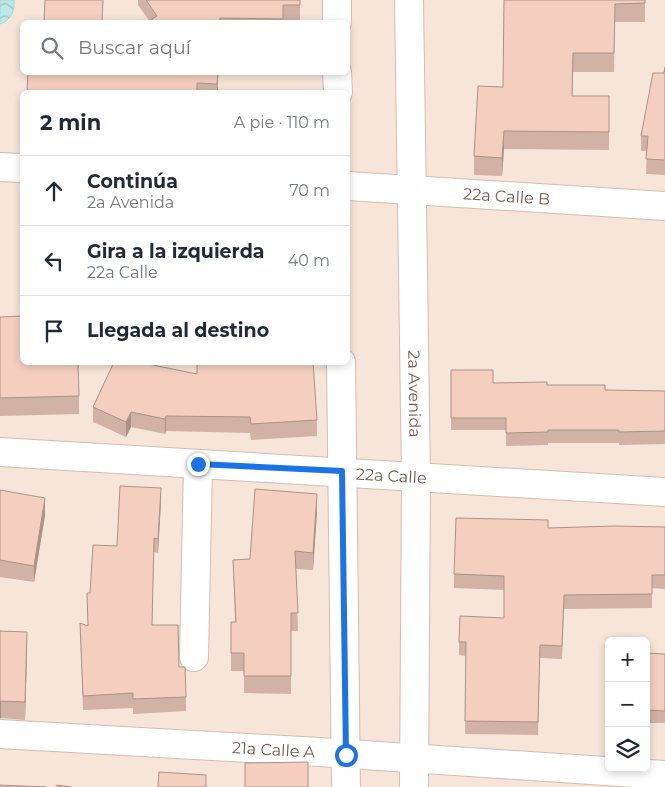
<!DOCTYPE html>
<html lang="es">
<head>
<meta charset="utf-8">
<style>
  :root { --surface:#fff; --page:#f2f2f3; --text:#1f2937; --muted:#747a83; --line:#e0e1e3 }
  body { margin:0; font-family:Montserrat,sans-serif; background:var(--page); color:var(--text) }
  .controls { position:absolute; right:15px; bottom:15px; display:grid; overflow:hidden; border-radius:8px; box-shadow:0 2px 8px #0003 }
  .controls button { width:45px; height:45px; display:grid; place-items:center; padding:0; border:0; border-bottom:1px solid var(--line); background:var(--surface); color:var(--text); font:25px sans-serif }
  .stop { position:absolute; width:15px; height:15px; margin:-11px; border:4px solid #1a73e8; border-radius:50%; background:#fff }
  .stop.end { background:#1a73e8; border-color:#fff; box-shadow:0 1px 5px #0008 }
  .list { margin:0; padding:0; list-style:none }
  h2 { display:flex; justify-content:space-between; align-items:center; height:65px; margin:0; padding:0 20px; font-size:21px }
  h2 small { font-size:16px; font-weight:400; color:var(--muted) }
  .list li { display:grid; grid-template-columns:32px 1fr auto; gap:15px; align-items:center; box-sizing:border-box; height:70px; padding:0 20px; border-top:1px solid var(--line) }
  .list b { display:block; font-size:19px; white-space:nowrap }
  .list p { margin:0; font-size:16px; white-space:nowrap; color:var(--muted) }
  .list em { font-size:16px; font-style:normal; color:var(--muted) }
  .icon { flex:none; width:28px; height:28px; fill:none; stroke:currentColor; stroke-width:2; stroke-linecap:round; stroke-linejoin:round }
  .map { position:relative; flex:none; width:665px; height:787px; overflow:hidden }
  .search { position:absolute; background:var(--surface); box-shadow:0 2px 8px #0003; left:20px; top:20px; width:330px; height:55px; display:flex; align-items:center; gap:12px; box-sizing:border-box; padding:0 18px; border-radius:8px; color:var(--muted); font-size:19px }
  .panel { position:absolute; background:var(--surface); box-shadow:0 2px 8px #0003; left:20px; top:90px; width:330px; height:275px; border-radius:8px }
  .map>svg:first-child { display:block }
  .residential { fill:#f6e5d8; fill-rule:evenodd }
  .water { fill:url(#water-waves); stroke:#a2d8db }
  .lines { fill:none; stroke-linecap:round; stroke-linejoin:round }
  .minor-casing { stroke:#d3bdb1; stroke-width:30 }
  .minor { stroke:#fff; stroke-width:28 }
  .wall { fill:#d2b2a5 }
  .shaded-wall { fill:#ab9186 }
  .building { fill:#f4cfc0; stroke:#ab9186 }
  .route { stroke:#1a73e8; stroke-width:6 }
  .labels { text-anchor:middle; stroke-width:5; stroke-linejoin:round; paint-order:stroke }
  .street-label { font-size:16px; fill:#7a574b; stroke:#fff8f1 }
</style>
</head>
<body>
<div class="map">
<svg width="665" height="787" viewBox="0 0 665 787">
  <defs>
    <pattern id="water-waves" width="16" height="10" patternUnits="userSpaceOnUse" patternTransform="scale(1.25)"><rect width="16" height="10" fill="#bde7e9"/><path d="M0 5q4-4 8 0t8 0" fill="none" stroke="#9fbebf"/></pattern>
  </defs>
  <rect width="100%" height="100%" fill="#fdf4ea"/>
  <!-- residential -->
  <path class="residential" d="M0,0H665V787H0ZM22,22H348V72H22ZM22,92H348V362H22ZM609,641H646V768H609Z"/>
  <!-- water -->
  <path class="water" d="M0,0H14C15,11 11,20 0,24Z"/>
  <g class="lines">
    <defs>
      <g id="minor">
        <path d="M337,0V22"/>
        <path id="s1" d="M409,0L416,477L414,787"/>
        <path d="M337,72L338,92"/>
        <path d="M0,167L22,168"/>
        <path id="s2" d="M348,186L665,206"/>
        <path d="M341,362L346,787"/>
        <path id="s3" d="M0,452L665,492"/>
        <path d="M194,657L198,464"/>
        <path id="s4" d="M0,734L319,752L665,775"/>
      </g>
    </defs>
    <!-- minor casing -->
    <use href="#minor" class="minor-casing"/>
    <!-- minor -->
    <use href="#minor" class="minor"/>
  </g>
  <!-- wall -->
  <g class="wall">
    <path d="M138,0H300V22H150L138,5Z"/>
    <path d="M504,0H645V22H615L614,72H573L572,96H609V150L504,149L502,176L474,175V156L503,87Z"/>
    <path d="M665,67V175L646,174L647,151H641V136L664,73Z"/>
    <path d="M28,72H218V92H27Z"/>
    <path d="M0,317L79,396V414L0,416Z"/>
    <path d="M451,370L493,383L547,385L605,390L665,391V444L619,445V443H548V445L506,446V430H451Z"/>
    <path d="M93,407L317,420V436L251,440L250,433L166,431L165,434L131,427L126,437L93,422Z"/>
    <path d="M0,490L45,515L34,582L0,577Z"/>
    <path d="M161,502L158,553L154,552L152,625L179,667L186,697V711L133,714V708L83,710L80,623L88,626L90,593L117,546Z"/>
    <path d="M317,512L313,570L296,569L298,631H291V694L244,693V671H231V622H235L233,560L250,559Z"/>
    <path d="M665,527V589L652,588V608L564,609L562,659L540,658L538,735L465,734L466,656L459,655V642L504,618V590L454,588V574L548,528Z"/>
    <path d="M0,631L27,650L25,720L1,718Z"/>
    <path d="M646,653L665,654V723H646Z"/>
  </g>
  <!-- shaded-wall -->
  <g class="shaded-wall">
    <path d="M218,72V92H217Z"/>
    <path d="M504,131V149L502,176V158Z"/>
    <path d="M131,412V427L126,437V422Z"/>
    <path d="M166,416V431L165,434V419Z"/>
    <path d="M161,488V502L158,553V539Z"/>
    <path d="M317,494V512L313,570V553Z"/>
    <path d="M45,498V515L34,582V566Z"/>
    <path d="M27,632V650L25,720V702Z"/>
    <path d="M0,701H1V718L0,719Z"/>
  </g>
  <!-- building -->
  <g class="building">
    <path d="M45,0H103L102,22H44Z"/>
    <path d="M146,0H300V5H283V19L220,18V22H154L152,19L157,16Z"/>
    <path d="M504,0H645V3L615,4L614,53H573L572,96H609V132L504,131L502,158L474,156L478,86L503,87Z"/>
    <path d="M665,67V160L646,159L648,136H641L653,73H664Z"/>
    <path d="M28,72H218L217,84L197,83V92H27Z"/>
    <path d="M22,316V362H78L79,396L0,398V317Z"/>
    <path d="M114,362H138L197,374V362H313L317,420L251,424L250,417L166,416L165,419L131,412L126,422L93,407Z"/>
    <path d="M451,370H493V383L547,382V385H605V390L665,391V431L619,432V430H548V432L506,433V418H451Z"/>
    <path d="M120,486L161,488L158,539L154,538L152,625H178L179,667H185L186,697L133,699V693L83,696L80,623L88,626L87,593H90L93,545L117,546Z"/>
    <path d="M255,489L317,494L313,553L295,551L298,613H291V676H244V653H231V622H236L233,560L250,559Z"/>
    <path d="M0,490L45,498L34,566L0,560Z"/>
    <path d="M456,518L548,520V528L614,526L665,527V575H652V594L564,595L562,646L540,645L538,722L465,721L466,642H459L460,616L504,618V576L454,574Z"/>
    <path d="M0,631L27,632L25,702L0,701Z"/>
    <path d="M646,653L665,654V711L646,710Z"/>
    <path d="M308,762V787H245V763Z"/>
    <path d="M159,772L206,775V787H158Z"/>
    <path d="M0,785L46,787H0Z"/>
    <path d="M57,785L71,787H56Z"/>
  </g>
  <g class="lines">
    <!-- route -->
    <path class="route" d="M198,464L342,471L346,755"/>
  </g>
  <g class="labels">
    <!-- street labels -->
    <g class="street-label">
      <text dy="6" stroke="none"><textPath href="#s2" startOffset="159">22a Calle B</textPath></text>
      <text dy="6" stroke="none"><textPath href="#s1" startOffset="394">2a Avenida</textPath></text>
      <text dy="6" stroke="none"><textPath href="#s3" startOffset="392">22a Calle</textPath></text>
      <text dy="6" stroke="none"><textPath href="#s4" startOffset="274">21a Calle A</textPath></text>
    </g>
  </g>
</svg>
<div class="controls">
<button>+</button>
<button>−</button>
<button><svg class="icon" aria-label="layers" viewBox="0 0 24 24"><path d="M12 4l9 5-9 5-9-5zM3 14l9 5 9-5"/></svg></button>
</div>
<div class="stop" style="left:346px;top:755px"></div>
<div class="stop end" style="left:198px;top:464px"></div>
<div class="search"><svg class="icon" aria-label="search" viewBox="0 0 24 24"><circle cx="10" cy="10" r="6"/><path d="M15 15l6 6"/></svg>Buscar aquí</div>
<section class="panel">
<h2>2 min<small>A pie · 110 m</small></h2>
<ul class="list">
<li><svg class="icon" aria-label="ahead" viewBox="0 0 24 24"><path d="M12 20V5M6 11l6-6 6 6"/></svg><div><b>Continúa</b><p>2a Avenida</p></div><em>70 m</em></li>
<li><svg class="icon" aria-label="left" viewBox="0 0 24 24"><path d="M17 20v-9H6M10 6l-5 5 5 5"/></svg><div><b>Gira a la izquierda</b><p>22a Calle</p></div><em>40 m</em></li>
<li><svg class="icon" aria-label="arrive" viewBox="0 0 24 24"><path d="M6 21V4h12l-3 4 3 4H6"/></svg><div><b>Llegada al destino</b></div></li>
</ul>
</section>
</div>
</body>
</html>
